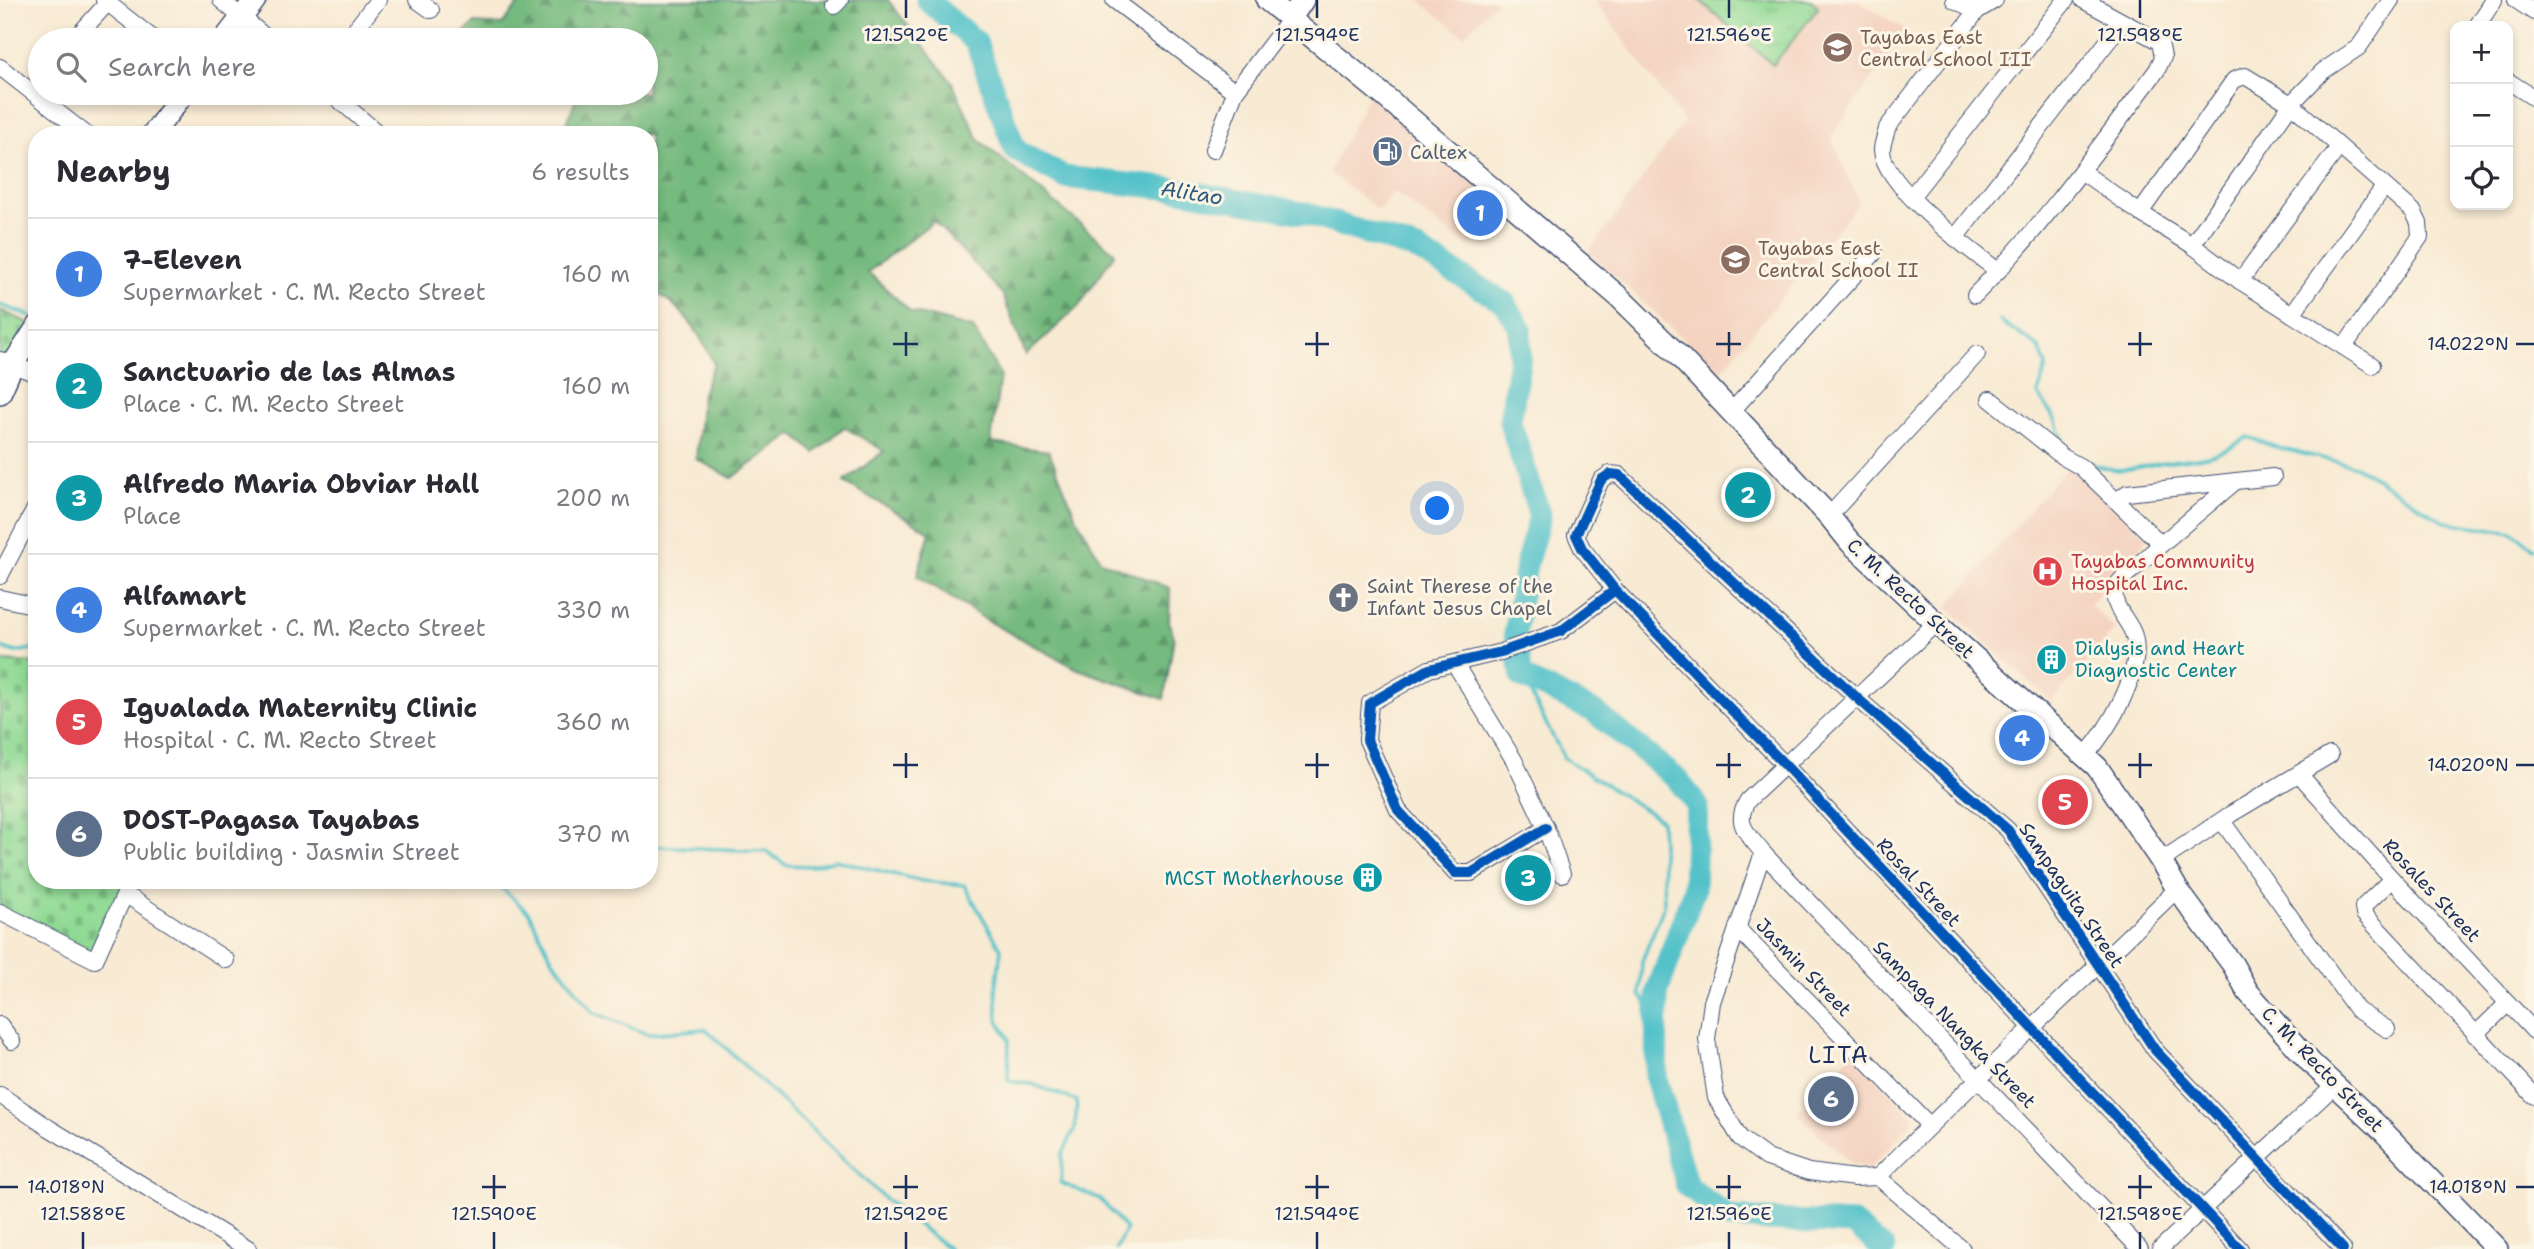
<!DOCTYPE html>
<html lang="en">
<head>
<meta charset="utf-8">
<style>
  :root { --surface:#fff; --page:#f7f7f7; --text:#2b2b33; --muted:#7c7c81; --line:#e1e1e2; --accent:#ea580c }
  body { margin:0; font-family:"Shantell Sans",sans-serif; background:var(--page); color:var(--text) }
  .controls { position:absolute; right:21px; top:21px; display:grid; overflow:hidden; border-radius:14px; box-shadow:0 4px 10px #0003 }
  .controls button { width:63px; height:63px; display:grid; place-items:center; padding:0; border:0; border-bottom:2px solid var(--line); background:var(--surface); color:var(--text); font:35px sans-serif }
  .you { position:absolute; left:1438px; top:509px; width:24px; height:24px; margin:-18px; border:5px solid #fff; border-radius:50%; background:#1a73e8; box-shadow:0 0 0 10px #1a73e833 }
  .badge { display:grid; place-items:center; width:46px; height:46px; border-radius:50%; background:var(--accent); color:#fff; font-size:23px; font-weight:700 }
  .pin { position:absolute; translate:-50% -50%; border:4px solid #fff; box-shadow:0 2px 7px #0006 }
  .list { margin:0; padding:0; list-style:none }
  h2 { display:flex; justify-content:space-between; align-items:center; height:91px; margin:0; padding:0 28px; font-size:30px }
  h2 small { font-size:23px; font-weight:400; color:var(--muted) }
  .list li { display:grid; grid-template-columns:46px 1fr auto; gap:21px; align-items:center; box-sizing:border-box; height:112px; padding:0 28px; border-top:2px solid var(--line) }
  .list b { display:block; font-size:26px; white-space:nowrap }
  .list p { margin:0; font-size:23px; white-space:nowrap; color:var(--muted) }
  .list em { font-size:23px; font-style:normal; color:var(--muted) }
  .icon { flex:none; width:38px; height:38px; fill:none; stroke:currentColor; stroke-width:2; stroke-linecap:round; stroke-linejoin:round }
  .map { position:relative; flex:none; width:2534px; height:1249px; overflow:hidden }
  .search { position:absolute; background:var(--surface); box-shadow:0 4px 10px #0003; left:28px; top:28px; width:630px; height:77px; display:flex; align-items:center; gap:18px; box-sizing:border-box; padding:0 24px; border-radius:38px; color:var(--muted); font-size:26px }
  .panel { position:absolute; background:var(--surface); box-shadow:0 4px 10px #0003; left:28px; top:126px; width:630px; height:763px; border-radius:28px }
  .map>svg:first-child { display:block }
  .built { fill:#f4d3c1 }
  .grass { fill:url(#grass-tufts); stroke:#56847a; stroke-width:2 }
  .forest { fill:url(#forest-firs); stroke:#48746e; stroke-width:2 }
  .cemetery { fill:url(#cemetery-stones); stroke:#56847a; stroke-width:2 }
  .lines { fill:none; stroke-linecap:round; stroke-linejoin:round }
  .stream { stroke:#54c2ca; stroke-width:3.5 }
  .river { stroke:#54c2ca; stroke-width:23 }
  .minor-casing { stroke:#3c4b70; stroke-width:18 }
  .major-casing { stroke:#3c4b70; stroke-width:24 }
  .minor { stroke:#fff; stroke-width:16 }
  .major { stroke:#fff; stroke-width:21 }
  .cycleway-casing { stroke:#fcf5e5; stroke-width:15 }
  .cycleway { stroke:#0057b8; stroke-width:10 }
  .ticks { fill:none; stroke:#1b2f5e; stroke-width:2.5 }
  .labels { text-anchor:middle; stroke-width:6; stroke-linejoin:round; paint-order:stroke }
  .education-label { font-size:19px; fill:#785e54; stroke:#fcf5e5; text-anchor:start }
  .service-label { font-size:19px; fill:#4e5e75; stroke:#fcf5e5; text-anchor:start }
  .health-label { font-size:19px; fill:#be3a42; stroke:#fcf5e5; text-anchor:start }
  .worship-label { font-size:19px; fill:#5b616d; stroke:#fcf5e5; text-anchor:start }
  .street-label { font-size:19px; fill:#1b2f5e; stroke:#fcf5e5 }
  .culture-label { font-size:19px; fill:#0d838f; stroke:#fcf5e5; text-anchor:start }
  .water-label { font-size:21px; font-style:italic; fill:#2c5b7e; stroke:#fcf5e5 }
  .quarter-label { font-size:23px; letter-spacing:2px; fill:#1b2f5e; stroke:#fcf5e5 }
  .ticks-label { font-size:18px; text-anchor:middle; fill:#1b2f5e; stroke:#fcf5e5; stroke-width:6; stroke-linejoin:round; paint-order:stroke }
</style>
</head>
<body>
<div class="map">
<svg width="2534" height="1249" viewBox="0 0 2534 1249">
  <defs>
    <pattern id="grass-tufts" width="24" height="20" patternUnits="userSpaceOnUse" patternTransform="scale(1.75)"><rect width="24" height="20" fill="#91da95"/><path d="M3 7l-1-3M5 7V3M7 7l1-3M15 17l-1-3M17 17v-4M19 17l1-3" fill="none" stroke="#7cbb83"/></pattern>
    <pattern id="forest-firs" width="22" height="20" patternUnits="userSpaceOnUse" patternTransform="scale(1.75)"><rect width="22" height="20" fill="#74ba7e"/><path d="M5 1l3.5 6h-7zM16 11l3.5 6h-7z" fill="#5e986a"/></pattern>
    <pattern id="cemetery-stones" width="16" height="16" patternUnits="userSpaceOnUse" patternTransform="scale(1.75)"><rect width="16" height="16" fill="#91da95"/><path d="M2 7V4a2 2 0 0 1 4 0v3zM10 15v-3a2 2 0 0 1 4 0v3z" fill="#7cbb83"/></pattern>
  </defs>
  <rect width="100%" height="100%" fill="#fcf5e5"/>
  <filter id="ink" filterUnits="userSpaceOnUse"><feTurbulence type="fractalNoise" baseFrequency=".0143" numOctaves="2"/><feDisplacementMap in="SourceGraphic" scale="14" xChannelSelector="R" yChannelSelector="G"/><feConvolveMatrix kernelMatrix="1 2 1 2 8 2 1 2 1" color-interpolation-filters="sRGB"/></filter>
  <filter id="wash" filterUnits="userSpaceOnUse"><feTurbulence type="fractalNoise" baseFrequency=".00686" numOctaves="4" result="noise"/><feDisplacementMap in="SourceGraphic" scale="28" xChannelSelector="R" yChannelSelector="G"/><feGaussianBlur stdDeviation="1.57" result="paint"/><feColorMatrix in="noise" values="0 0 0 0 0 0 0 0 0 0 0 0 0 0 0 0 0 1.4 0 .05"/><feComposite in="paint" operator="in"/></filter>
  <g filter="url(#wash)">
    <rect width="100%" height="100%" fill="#f8ead3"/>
    <!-- built -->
    <g class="built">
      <path d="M1418,0H1498L1464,36Z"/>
      <path d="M1594,0H1858L1906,30L1831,137L1859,202L1720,373L1589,252L1684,122Z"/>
      <path d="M1370,92L1504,204L1470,248L1394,192L1378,210L1329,172Z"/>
      <path d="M2068,466L2148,538L2090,605L2115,629L2051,702L1947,607Z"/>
      <path d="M1851,1053L1915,1118L1871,1168L1852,1164L1796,1113Z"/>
    </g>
    <!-- grass -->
    <path class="grass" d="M1699,0H1811L1819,7L1773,65Z"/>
    <!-- forest -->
    <path class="forest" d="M522,0H828L834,5L840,0H888L952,82L979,140L1115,253L1078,307L1026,355L1002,293L934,221L868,272L911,312L973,328L1000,375L991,443L1049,451L1076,517L1101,561L1170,588L1169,622L1174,637L1164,699L1078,669L991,623L917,576L930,532L844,482L884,451L844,427L815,453L793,434L732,478L696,459L702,393L714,364C700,333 681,303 649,289V135H562L578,93H646V40H544L522,35L517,40H456L475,23L502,25Z"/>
    <!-- cemetery -->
    <g class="cemetery">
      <path d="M0,310L37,327L0,393Z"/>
      <path d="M0,661L37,663V880H130L95,960L0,916Z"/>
    </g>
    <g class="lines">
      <!-- stream -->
      <g class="stream">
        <path d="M0,305L37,318"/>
        <path d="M2000,321L2039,347L2046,366L2038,394L2056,421L2068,453"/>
        <path d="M2084,460C2119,477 2130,468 2165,462C2203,457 2214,459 2248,437L2278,448L2356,466L2445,522L2512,532L2534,548"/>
        <path d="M0,647L16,652L37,648"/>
        <path d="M1522,677L1564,758L1661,820L1664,906L1642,961L1640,995L1657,1019"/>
        <path d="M649,844L652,846L766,851L786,865L812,866L835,860L922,881L964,885L1001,949L996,990L998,1020L1009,1039L1008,1081L1032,1084L1077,1101L1075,1128L1062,1155L1061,1183L1100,1199L1126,1229L1116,1249"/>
        <path d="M493,880L529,913L551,957L593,1012L647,1034L706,1029L887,1201L949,1249"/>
      </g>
      <!-- river -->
      <path class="river" d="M927,0L976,42L1015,150L1064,177L1175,189L1307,214L1418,250L1505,303L1520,328V357L1510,422L1540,516L1526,565L1515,634L1522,677L1593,711L1677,779L1697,805L1694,890L1657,992L1656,1078L1687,1186L1729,1218L1853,1224L1884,1249"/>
    </g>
  </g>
  <g filter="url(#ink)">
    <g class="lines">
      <defs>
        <g id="minor">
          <path d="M104,0L155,40"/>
          <path d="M221,0L269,40"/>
          <path d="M417,0L431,10"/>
          <path d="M1114,0L1235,92"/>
          <path d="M1954,0L1977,11"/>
          <path d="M1995,0L1977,11L1887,128C1886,135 1882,143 1882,150C1883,185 1970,250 1998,271"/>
          <path d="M2516,0L2534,12"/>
          <path d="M834,6L840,0"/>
          <path d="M2477,26L2494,0"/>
          <path d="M74,40L110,0"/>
          <path d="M347,40L378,0"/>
          <path d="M0,67L87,135"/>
          <path d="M2508,81L2534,98"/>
          <path d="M331,93L380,135"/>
          <path d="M1213,150L1235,92L1291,18"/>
          <path d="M2081,171L2140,213L2192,245L2240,281L2372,365"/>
          <path d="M1911,197L2066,0"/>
          <path d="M2140,213L2234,80L2245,76L2291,104L2413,211L2419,223L2420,237L2344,347"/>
          <path d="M1955,238L2122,23"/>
          <path d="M2192,245L2291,104L2323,71L2359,47L2391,0"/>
          <path d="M2240,281L2339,147"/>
          <path d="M1975,295C2043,226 2099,147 2157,70L2163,57L2160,42L2083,0"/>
          <path d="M2292,314L2384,187"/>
          <path d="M0,360L37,374"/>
          <path d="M1990,399L2063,457L2081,467L2161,544"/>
          <path d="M1731,412L1874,253"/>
          <path d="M2118,500L2127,493L2273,477"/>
          <path d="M1829,516L1977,354"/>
          <path d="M0,576L37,505"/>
          <path d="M0,598L37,606"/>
          <path d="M1936,623L1748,800C1733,824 1748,834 1763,853L2140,1249"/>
          <path d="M1455,664L1514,760L1546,828L1562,874"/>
          <path d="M2085,756C2108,730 2144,672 2134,636C2130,620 2109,606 2116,587C2119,579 2132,571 2138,565C2170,536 2203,509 2236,481"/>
          <path d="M2300,775L2392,879L2534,1031"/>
          <path d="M2222,821L2357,1010L2387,1029"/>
          <path d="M1546,828L1471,873H1455L1398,810L1367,740L1370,703L1429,669L1501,652L1561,631L1615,590"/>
          <path d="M1763,853L1712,1002L1707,1039L1716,1098L1740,1138L1767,1158L1809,1172L1855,1178L1878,1177L1962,1249"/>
          <path d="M2161,861L2231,814L2330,755"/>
          <path d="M2392,879L2363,907L2364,914L2534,1096"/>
          <path d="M0,912L95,960L125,894L226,960"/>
          <path d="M1737,928L1929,1125"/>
          <path d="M0,1025L12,1041"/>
          <path d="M2475,1035L2508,1003"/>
          <path d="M0,1095L49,1128L248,1249"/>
          <path d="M1878,1177C1976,1078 2078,986 2177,889"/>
          <path d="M2160,1249L2334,1086"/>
          <path d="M2240,1249L1785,765L1615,590L1582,548L1576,535L1601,480L1610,474L1619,475L1856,697L2008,830L2155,1050L2343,1249"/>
        </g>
        <g id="major">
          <path d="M1267,0L1382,94L1619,297L1678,355L1829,516L1850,542L1936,623L2097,767L2161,861L2177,889L2233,965L2248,992L2311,1063L2381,1129L2497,1249"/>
          <path d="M1291,18L1303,0"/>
          <path d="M224,40L255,0"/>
          <path d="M152,135L184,93"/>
          <path d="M0,393L13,364L37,327"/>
        </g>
      </defs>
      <!-- minor casing -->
      <use href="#minor" class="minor-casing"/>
      <!-- major casing -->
      <use href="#major" class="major-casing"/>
      <!-- minor -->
      <use href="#minor" class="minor"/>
      <!-- major -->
      <use href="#major" class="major"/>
      <defs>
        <g id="cycleway">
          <path d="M1546,828L1471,873H1455L1398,810L1367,740L1370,703L1429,669L1501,652L1561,631L1615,590"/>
          <path d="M2240,1249L1785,765L1615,590L1582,548L1576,535L1601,480L1610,474L1619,475L1856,697L2008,830L2155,1050L2343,1249"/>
        </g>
      </defs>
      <!-- cycleway casing -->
      <use href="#cycleway" class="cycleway-casing"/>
      <!-- cycleway -->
      <use href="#cycleway" class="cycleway"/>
    </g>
  </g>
  <!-- ticks -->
  <path class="ticks" d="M906,0V18M1317,0V18M1729,0V18M2140,0V18M906,332V356M1317,332V356M1729,332V356M2140,332V356M893,344H918M1305,344H1329M1716,344H1741M2128,344H2152M2516,344H2534M906,753V778M1317,753V778M1729,753V778M2140,753V778M893,765H918M1305,765H1329M1716,765H1741M2128,765H2152M2516,765H2534M494,1175V1199M906,1175V1199M1317,1175V1199M1729,1175V1199M2140,1175V1199M0,1187H18M482,1187H506M893,1187H918M1305,1187H1329M1716,1187H1741M2128,1187H2152M2516,1187H2534M83,1232V1249M494,1232V1249M906,1232V1249M1317,1232V1249M1729,1232V1249M2140,1232V1249"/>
  <!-- icons -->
  <defs>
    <symbol id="school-disc" viewBox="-11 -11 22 22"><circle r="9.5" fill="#8d6e63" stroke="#fcf5e5"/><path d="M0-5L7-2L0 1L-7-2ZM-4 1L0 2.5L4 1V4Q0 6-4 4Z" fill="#fff"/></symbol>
    <symbol id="fuel-disc" viewBox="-11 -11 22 22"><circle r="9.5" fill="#5c6f8a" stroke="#fcf5e5"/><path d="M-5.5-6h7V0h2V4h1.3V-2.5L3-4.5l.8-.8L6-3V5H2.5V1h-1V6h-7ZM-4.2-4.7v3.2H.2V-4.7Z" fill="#fff"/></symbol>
    <symbol id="hospital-disc" viewBox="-11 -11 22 22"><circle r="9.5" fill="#e0444e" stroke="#fcf5e5"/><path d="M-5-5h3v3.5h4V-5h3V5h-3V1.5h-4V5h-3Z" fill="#fff"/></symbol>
    <symbol id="church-disc" viewBox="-11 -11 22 22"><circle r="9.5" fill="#6b7280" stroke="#fcf5e5"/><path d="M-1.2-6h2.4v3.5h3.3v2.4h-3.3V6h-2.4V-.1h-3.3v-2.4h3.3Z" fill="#fff"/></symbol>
    <symbol id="building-disc" viewBox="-11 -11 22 22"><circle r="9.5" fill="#0f9aa8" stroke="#fcf5e5"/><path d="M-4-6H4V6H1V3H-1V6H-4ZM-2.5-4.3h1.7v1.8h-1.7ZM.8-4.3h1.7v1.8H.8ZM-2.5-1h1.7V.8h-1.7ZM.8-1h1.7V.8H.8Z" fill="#fff"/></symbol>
  </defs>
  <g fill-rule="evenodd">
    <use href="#school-disc" x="1820" y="30" width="35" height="35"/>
    <use href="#fuel-disc" x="1370" y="134" width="35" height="35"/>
    <use href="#school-disc" x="1718" y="242" width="35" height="35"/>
    <use href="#hospital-disc" x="2030" y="554" width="35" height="35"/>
    <use href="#church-disc" x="1326" y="580" width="35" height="35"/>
    <use href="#building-disc" x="2034" y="642" width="35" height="35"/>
    <use href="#building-disc" x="1350" y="860" width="35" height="35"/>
  </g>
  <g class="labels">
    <!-- education labels -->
    <g class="education-label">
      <text x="1860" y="44">Tayabas East<tspan x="1860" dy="22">Central School III</tspan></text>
      <text x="1758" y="255">Tayabas East<tspan x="1758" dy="22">Central School II</tspan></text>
    </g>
    <!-- service labels -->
    <g class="service-label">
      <text x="1410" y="159">Caltex</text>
    </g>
    <!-- health labels -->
    <g class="health-label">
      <text x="2071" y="568">Tayabas Community<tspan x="2071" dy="22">Hospital Inc.</tspan></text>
    </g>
    <!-- worship labels -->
    <g class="worship-label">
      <text x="1367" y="593">Saint Therese of the<tspan x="1367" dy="22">Infant Jesus Chapel</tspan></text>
    </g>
    <!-- street labels -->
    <g class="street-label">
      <text transform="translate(1911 598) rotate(43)" y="7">C. M. Recto Street</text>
      <text transform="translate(1919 882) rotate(47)" y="7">Rosal Street</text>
      <text transform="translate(2432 890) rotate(47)" y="7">Rosales Street</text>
      <text transform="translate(2072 895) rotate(56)" y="7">Sampaguita Street</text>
      <text transform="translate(1804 967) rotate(46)" y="7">Jasmin Street</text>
      <text transform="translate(1955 1024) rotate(46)" y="7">Sampaga Nangka Street</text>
      <text transform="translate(2323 1069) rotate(46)" y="7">C. M. Recto Street</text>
    </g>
    <!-- culture labels -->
    <g class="culture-label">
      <text x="2075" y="655">Dialysis and Heart<tspan x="2075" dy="22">Diagnostic Center</tspan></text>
      <text x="1344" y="885" text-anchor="end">MCST Motherhouse</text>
    </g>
    <!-- water labels -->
    <g class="water-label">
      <text transform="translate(1192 193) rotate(9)" y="7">Alitao</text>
    </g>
    <!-- quarter labels -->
    <g class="quarter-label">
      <text x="1839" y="1063">LITA</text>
    </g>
  </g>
  <g class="ticks-label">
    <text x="906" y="41">121.592°E</text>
    <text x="1317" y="41">121.594°E</text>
    <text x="1729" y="41">121.596°E</text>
    <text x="2140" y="41">121.598°E</text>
    <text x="2468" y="350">14.022°N</text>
    <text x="2468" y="771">14.020°N</text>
    <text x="66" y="1193">14.018°N</text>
    <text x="2468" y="1193">14.018°N</text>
    <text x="83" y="1220">121.588°E</text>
    <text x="494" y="1220">121.590°E</text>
    <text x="906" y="1220">121.592°E</text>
    <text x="1317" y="1220">121.594°E</text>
    <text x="1729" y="1220">121.596°E</text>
    <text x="2140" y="1220">121.598°E</text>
  </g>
</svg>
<div class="controls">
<button>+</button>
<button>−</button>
<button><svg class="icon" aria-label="locate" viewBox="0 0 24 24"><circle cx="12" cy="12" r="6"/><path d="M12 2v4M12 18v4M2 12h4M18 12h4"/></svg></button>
</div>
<div class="you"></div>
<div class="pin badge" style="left:1480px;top:213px;background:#3f7fe0">1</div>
<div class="pin badge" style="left:1748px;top:495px;background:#0f9aa8">2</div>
<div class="pin badge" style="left:1528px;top:878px;background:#0f9aa8">3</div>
<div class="pin badge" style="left:2022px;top:738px;background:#3f7fe0">4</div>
<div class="pin badge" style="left:2065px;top:802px;background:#e0444e">5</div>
<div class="pin badge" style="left:1831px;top:1099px;background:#5c6f8a">6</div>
<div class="search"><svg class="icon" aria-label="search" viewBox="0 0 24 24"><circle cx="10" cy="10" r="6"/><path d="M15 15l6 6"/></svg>Search here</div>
<section class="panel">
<h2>Nearby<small>6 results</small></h2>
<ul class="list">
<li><span class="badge" style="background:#3f7fe0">1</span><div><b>7-Eleven</b><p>Supermarket · C. M. Recto Street</p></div><em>160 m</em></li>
<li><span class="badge" style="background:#0f9aa8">2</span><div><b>Sanctuario de las Almas</b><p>Place · C. M. Recto Street</p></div><em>160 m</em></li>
<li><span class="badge" style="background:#0f9aa8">3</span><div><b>Alfredo Maria Obviar Hall</b><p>Place</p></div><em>200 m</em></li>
<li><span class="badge" style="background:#3f7fe0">4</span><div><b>Alfamart</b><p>Supermarket · C. M. Recto Street</p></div><em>330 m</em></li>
<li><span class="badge" style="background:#e0444e">5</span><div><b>Igualada Maternity Clinic</b><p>Hospital · C. M. Recto Street</p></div><em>360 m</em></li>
<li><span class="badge" style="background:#5c6f8a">6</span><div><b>DOST-Pagasa Tayabas</b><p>Public building · Jasmin Street</p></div><em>370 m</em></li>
</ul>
</section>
</div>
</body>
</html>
